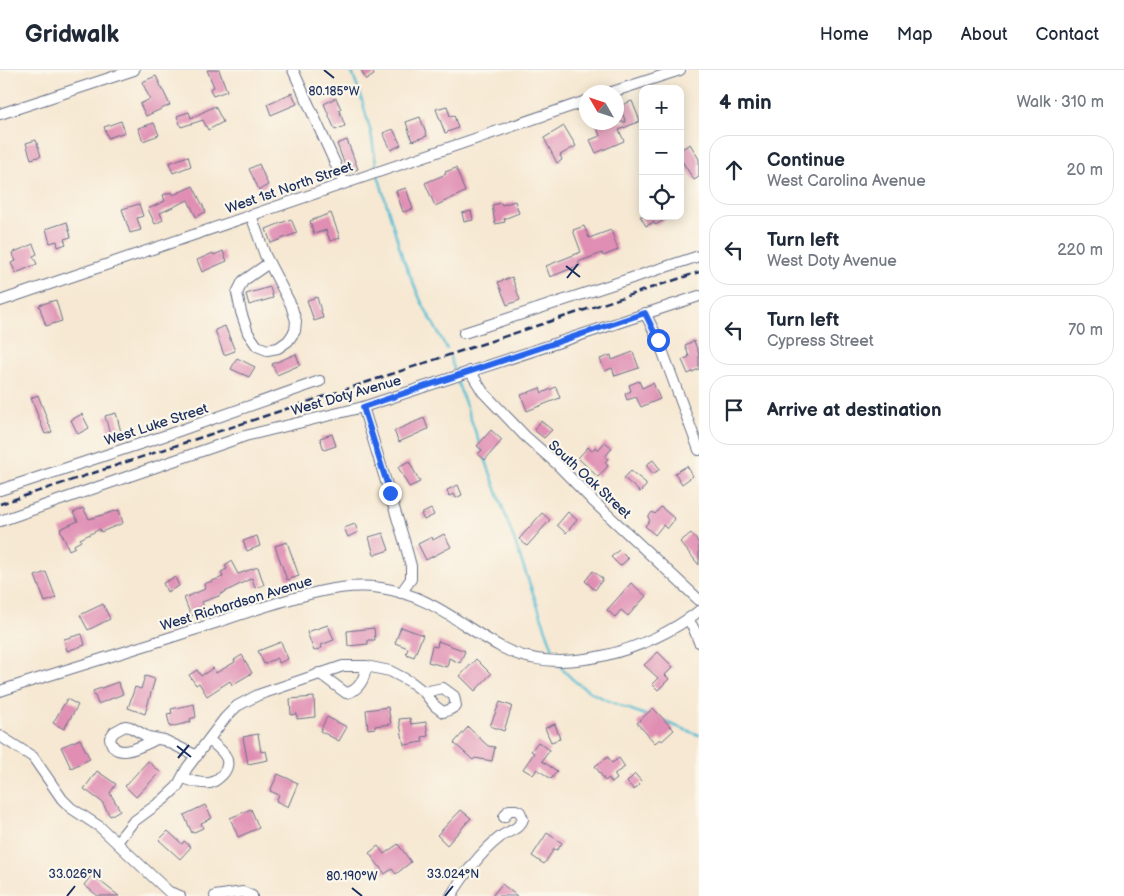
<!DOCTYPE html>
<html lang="en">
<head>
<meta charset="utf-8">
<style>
  :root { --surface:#fff; --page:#f6f6f7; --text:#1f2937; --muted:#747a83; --line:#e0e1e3 }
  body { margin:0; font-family:"Balsamiq Sans",sans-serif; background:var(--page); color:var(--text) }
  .controls { position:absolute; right:15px; top:15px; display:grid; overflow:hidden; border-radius:10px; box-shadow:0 2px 12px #0003 }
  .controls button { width:45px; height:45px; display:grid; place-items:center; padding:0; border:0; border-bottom:1px solid var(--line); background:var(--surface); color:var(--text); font:25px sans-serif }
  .compass { position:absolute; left:579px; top:15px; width:45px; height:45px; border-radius:50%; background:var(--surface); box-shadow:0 2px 12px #0003; rotate:309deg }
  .stop { position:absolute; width:15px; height:15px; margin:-11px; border:4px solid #2563eb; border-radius:50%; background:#fff }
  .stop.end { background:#2563eb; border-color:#fff; box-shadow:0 1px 5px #0008 }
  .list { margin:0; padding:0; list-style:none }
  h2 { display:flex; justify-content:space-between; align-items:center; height:65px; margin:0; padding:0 20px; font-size:21px }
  h2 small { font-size:16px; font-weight:400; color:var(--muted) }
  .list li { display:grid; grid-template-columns:32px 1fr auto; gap:15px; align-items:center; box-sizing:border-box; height:70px; margin:0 10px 10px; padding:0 10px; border:1px solid var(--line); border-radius:20px }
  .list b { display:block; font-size:19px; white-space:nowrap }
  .list p { margin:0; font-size:16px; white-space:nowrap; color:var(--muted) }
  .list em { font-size:16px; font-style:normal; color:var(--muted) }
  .icon { flex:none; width:28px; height:28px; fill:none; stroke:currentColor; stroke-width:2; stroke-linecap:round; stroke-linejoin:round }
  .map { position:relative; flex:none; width:699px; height:826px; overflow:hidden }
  header { display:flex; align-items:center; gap:30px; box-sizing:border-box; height:70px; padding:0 25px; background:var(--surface); border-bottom:1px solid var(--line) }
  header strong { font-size:24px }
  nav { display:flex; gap:28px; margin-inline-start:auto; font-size:18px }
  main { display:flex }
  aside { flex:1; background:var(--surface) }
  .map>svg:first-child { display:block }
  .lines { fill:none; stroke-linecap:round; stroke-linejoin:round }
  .stream { stroke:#57bed4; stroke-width:2.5 }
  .building { fill:#e08eb3 }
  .minor-casing { stroke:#687087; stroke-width:12 }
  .minor { stroke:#fff; stroke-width:10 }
  .rail { stroke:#1b2f5e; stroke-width:2.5; stroke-dasharray:8 4; stroke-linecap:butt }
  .route { stroke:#2563eb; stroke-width:6 }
  .ticks { fill:none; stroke:#1b2f5e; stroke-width:2 }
  .labels { text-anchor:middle; stroke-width:4.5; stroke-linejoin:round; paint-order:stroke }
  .street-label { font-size:14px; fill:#1b2f5e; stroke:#fbf7ec }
  .ticks-label { font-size:12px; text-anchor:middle; fill:#1b2f5e; stroke:#fbf7ec; stroke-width:4.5; stroke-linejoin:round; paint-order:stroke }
</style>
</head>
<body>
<header>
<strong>Gridwalk</strong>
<nav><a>Home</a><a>Map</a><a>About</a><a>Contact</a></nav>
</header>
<main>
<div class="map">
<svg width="699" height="826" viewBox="0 0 699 826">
  <rect width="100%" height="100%" fill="#fbf7ec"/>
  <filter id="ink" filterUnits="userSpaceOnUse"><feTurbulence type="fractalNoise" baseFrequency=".02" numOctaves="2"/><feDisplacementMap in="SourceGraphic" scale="10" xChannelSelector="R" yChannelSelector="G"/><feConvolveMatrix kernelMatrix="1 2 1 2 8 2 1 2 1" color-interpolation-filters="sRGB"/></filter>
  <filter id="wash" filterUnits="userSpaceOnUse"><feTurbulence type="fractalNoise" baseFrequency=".0096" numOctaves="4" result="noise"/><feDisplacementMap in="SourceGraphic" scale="20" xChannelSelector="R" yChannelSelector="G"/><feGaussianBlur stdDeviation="1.12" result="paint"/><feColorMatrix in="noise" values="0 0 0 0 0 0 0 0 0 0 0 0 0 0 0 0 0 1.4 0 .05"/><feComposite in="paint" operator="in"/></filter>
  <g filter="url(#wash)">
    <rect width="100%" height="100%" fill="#f6e8d2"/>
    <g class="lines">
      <!-- stream -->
      <g class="stream">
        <path d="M351,0L360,23L371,63L377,100"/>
        <path d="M378,105L403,189L421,231L447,279"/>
        <path d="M450,287L455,303"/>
        <path d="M456,308L483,383"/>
        <path d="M485,388L556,588"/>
        <path d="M558,593C578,623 616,634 648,646"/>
        <path d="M665,652L699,665"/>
      </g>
    </g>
    <g id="blocks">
      <!-- building -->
      <g class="building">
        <path d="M207,0H219L227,21L213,26L210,19L214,17Z"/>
        <path d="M361,0H372L374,5L366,10Z"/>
        <path d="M156,6L170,35L146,46L140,34L150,29L142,12Z"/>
        <path d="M292,23L297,34L271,45L267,34Z"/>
        <path d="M336,28L341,39L339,40L345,56L335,60L324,34Z"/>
        <path d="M632,31L640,51L619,60L624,71L596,83L590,70L600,66L595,52H626L619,36Z"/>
        <path d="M215,36L223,52L208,60L203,50L181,57L177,46L189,42L191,48Z"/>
        <path d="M447,36L450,46L454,45L458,58L445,63L436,39Z"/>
        <path d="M420,47L427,66L412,71L406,52Z"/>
        <path d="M121,51L125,62L108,68L104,57Z"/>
        <path d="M154,53L159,65L143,71L138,58Z"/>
        <path d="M564,56L576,76L560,85L562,90L557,93L544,68Z"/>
        <path d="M393,59L401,75L391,80L383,63Z"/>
        <path d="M36,70L41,86L31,89L26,73Z"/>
        <path d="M347,70L358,99L348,103L337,74Z"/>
        <path d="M690,74L699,89V107L694,110L680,88V80Z"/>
        <path d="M188,86L191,96L173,103L169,93Z"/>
        <path d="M259,94L268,115L259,120L249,99Z"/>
        <path d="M456,98L465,122L435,136L425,113L446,104L445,102Z"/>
        <path d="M193,116L206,142L196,147L188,130L160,143L163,150L155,154L148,139L165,131L163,125L172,122L173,125Z"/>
        <path d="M406,118L413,139L403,142L396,121Z"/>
        <path d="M515,131L519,143L504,149L505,152L495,154L492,135L501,133L502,135Z"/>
        <path d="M139,134L143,146L137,148L141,160L130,163L122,139Z"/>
        <path d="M471,141L473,150L464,152L462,143Z"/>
        <path d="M331,143L340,168L330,171L326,160L314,164L310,151Z"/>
        <path d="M640,146H672L655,155L654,152L646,156Z"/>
        <path d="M291,149L297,163L271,173L266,159Z"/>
        <path d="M67,152L71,167L64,169L66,174L58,177L57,171L50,173L46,159Z"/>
        <path d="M584,156L589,168L611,160L618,180L603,186L602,183L578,192L580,195L550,207L546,196L581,182L573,160Z"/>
        <path d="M33,174L37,184L33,186L37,194L16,203L11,193L16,191L12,183Z"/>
        <path d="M223,181L227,191L202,202L197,190L213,183L214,185Z"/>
        <path d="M512,207L520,230L507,235L498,212Z"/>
        <path d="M270,217L273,228L249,235L246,224Z"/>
        <path d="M317,227L323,248L314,251L307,230Z"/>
        <path d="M56,230L62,251L46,256L39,235Z"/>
        <path d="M225,256L235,281L224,285L215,260Z"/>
        <path d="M694,271L699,284V299L688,304L682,290L689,287L685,275Z"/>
        <path d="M633,282L639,298L615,306L612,298L605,301L600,289L611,285L612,290Z"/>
        <path d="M296,284L300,295L277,305L272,294Z"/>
        <path d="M237,288L255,297L249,307L231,299Z"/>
        <path d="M639,311L642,318L653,313L660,329L641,337L636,327L627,330L625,324L631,321L629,315Z"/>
        <path d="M556,317L560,328L527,341L521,325L540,318L542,323Z"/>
        <path d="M38,325L52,362L45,364L31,328Z"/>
        <path d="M116,343L121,362L110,365L105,346Z"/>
        <path d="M82,344L89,358L78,364L71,350Z"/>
        <path d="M424,348L428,359L399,372L394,361Z"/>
        <path d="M541,351L552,360L544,368L534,360Z"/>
        <path d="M491,360L502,370L485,390L478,384L482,380L477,376Z"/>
        <path d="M332,364L336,376L324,380L320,368Z"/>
        <path d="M605,372L612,378L605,387L608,389L605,392L608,396L598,407L578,388L588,377L592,381L595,377L598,380Z"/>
        <path d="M653,390L660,399L653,404L646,395Z"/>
        <path d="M409,391L420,412L409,417L398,397Z"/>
        <path d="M687,396L693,406L682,414L675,403Z"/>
        <path d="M631,401L646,413V416L640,422L624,408Z"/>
        <path d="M458,415L462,425L456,428L454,424L449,426L447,420Z"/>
        <path d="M661,437L675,449L667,459L663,455L655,465L645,456L650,450L648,448L652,442L655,444Z"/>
        <path d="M83,438L89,449L119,440L123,453L101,462L100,459L80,469L81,471L74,475L75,477L69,480L60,459L78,451L73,443Z"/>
        <path d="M431,439L434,445L424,450L421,444Z"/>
        <path d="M568,442L577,450L566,463L557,455Z"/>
        <path d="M542,443L550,450L527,476L519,469Z"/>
        <path d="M355,454L358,462L348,467L344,458Z"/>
        <path d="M383,463L389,480L374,485L369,467Z"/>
        <path d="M691,463L699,473V495L680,472Z"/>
        <path d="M444,464L451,477L426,490L418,474L432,467L433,470Z"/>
        <path d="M257,466L260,476L247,481L243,471Z"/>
        <path d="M287,472L299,506L287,510L275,476Z"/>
        <path d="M619,480L628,489L620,496L611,487Z"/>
        <path d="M231,491L238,504L258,497L264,515L255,518L252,508L219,525V526L202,532L205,540L191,546L184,528L205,519L204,514L223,507L221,502L227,499L225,495Z"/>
        <path d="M593,501L603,509L595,520L585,511Z"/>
        <path d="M46,502L56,528L45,532L35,506Z"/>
        <path d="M175,507L179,516L167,522L163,513Z"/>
        <path d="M631,513L646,526L628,546L621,540L615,547L607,540Z"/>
        <path d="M103,534L110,549L88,560L80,545Z"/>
        <path d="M328,555L334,570L321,575L322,578L314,581L307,562Z"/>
        <path d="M401,557L423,565L414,587L406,584L408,578L395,573Z"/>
        <path d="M374,558L375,570H368V574L348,576L347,561Z"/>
        <path d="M82,564L85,575L67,581L64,569Z"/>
        <path d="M438,571L465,581L460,593L449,588L447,597L428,592L432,576L437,577Z"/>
        <path d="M281,572L288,589L279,593L277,588L264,594L258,581Z"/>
        <path d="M658,582L673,597L665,605L669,609L658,620L652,614L658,608L644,595Z"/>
        <path d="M242,585L252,603L232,615L230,611L207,626L199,613L196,615L189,605L197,600L201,606L213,598L216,603L235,592L234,590Z"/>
        <path d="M476,589L491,604L475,621L460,606Z"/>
        <path d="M145,606L155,609L145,644L128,638L135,617L141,619Z"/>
        <path d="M118,612L123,624L98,634L93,621Z"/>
        <path d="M314,627L315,647L297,649V644L291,645L290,629Z"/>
        <path d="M67,629L78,635L64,659L53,653Z"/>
        <path d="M500,632L512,636L504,661L490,656Z"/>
        <path d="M194,634L196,647L190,649L191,652L170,657L167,644L172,643L171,639Z"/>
        <path d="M388,637L391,654L375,656V658L368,659L366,640Z"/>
        <path d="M653,638L674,660L662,671L660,669L655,673L637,653Z"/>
        <path d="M327,647L347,657L339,671L320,661Z"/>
        <path d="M410,648L411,654L426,652L428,666L422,667L423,672L404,675L399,649Z"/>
        <path d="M555,654L560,669L551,672L545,658Z"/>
        <path d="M468,657L488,676L495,677L492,691L475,688L473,690L454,673Z"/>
        <path d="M258,664L261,682L266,681L268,690L248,694L243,667Z"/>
        <path d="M80,669L90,689L71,698L61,677Z"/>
        <path d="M538,672L550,680L542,691L557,701L551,709L537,699L533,705L523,699L534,683L531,681Z"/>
        <path d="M608,687L612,693L619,688L625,697L614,704L617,709L612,713L609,708L605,711L595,696Z"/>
        <path d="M148,691L160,702L136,727L125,716Z"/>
        <path d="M97,701L116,714L110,723L120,740L110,746L102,732L84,719Z"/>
        <path d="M278,704L298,713L288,737L276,731L279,725L270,721Z"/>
        <path d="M635,704L642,712L634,720L627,712Z"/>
        <path d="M205,735L212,748L201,753L203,758L192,763L184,745Z"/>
        <path d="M251,739L259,758L238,767L230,748Z"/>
        <path d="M461,740L471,748L447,775L437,765Z"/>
        <path d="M168,761L182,774L184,771L191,777L180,789L159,770Z"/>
        <path d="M547,763L562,773L557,780L554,779L544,794L532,786Z"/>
        <path d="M398,774L411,792L396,804L392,799L385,804L369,783L378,776L384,784Z"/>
        <path d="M92,805L119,826H98L84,815Z"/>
        <path d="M502,814L517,826H492Z"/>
      </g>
    </g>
  </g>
  <g filter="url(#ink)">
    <use href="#blocks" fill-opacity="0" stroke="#687087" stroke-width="1"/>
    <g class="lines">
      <defs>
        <g id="minor">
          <path d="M293,0L344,113"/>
          <path d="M612,22L680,0"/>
          <path d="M0,44L134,0"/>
          <path d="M251,145L265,185L291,235L296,251L295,261L288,271L278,278L267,280L257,276L248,263L241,242L237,223L243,211L269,193"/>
          <path d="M0,231L586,31"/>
          <path d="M645,243L658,269L699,380"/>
          <path d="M464,263L699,186"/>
          <path d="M470,301L483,322L525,366L557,394L593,431L699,530"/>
          <path d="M363,337L404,470L411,496V509L401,523"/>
          <path d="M0,420L170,364L320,311"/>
          <path d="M0,451L245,366L363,337L699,226"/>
          <path d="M688,549L694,559L699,572"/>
          <path d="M319,603L346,623C359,621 365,608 366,596"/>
          <path d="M0,621C61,601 123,583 184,563C223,551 262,536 302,526C328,519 354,514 381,518C430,525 460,555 501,577C561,609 649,580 699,541"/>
          <path d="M0,666L33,687L62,729L71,738L100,757L169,822L180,826"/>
          <path d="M157,669C143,675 114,693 110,668L114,662L125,656L130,657L148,667L164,670L197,686"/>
          <path d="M183,708C191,711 201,714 210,713C215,712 219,708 223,704C235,689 220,679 209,670"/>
          <path d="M117,772L133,752L163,730L177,717L187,698L225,648L237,636L258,625L343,596H366L390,601L411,612L424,622L435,636L443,642L449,640L456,636L454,626L443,618L424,622"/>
          <path d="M215,826L243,822L252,826"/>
          <path d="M451,826C462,807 482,781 499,768C507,761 519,760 523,749L520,742L516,740H509L504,747"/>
        </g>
      </defs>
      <!-- minor casing -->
      <use href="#minor" class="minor-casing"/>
      <!-- minor -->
      <use href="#minor" class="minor"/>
      <!-- rail -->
      <path class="rail" d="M0,434L699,202"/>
    </g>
  </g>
  <g class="lines" filter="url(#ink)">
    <!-- route -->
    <path class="route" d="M390,423L363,337L645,243L658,270"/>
  </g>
  <!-- ticks -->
  <path class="ticks" d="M324,0L334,8M566,196L580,207M567,208L578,194M177,676L191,687M178,688L189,675M352,818L362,826M67,826L75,816M445,826L453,816"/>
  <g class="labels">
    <!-- street labels -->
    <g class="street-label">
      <text transform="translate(289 117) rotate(-19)" y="5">West 1st North Street</text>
      <text transform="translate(346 325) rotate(-16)" y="5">West Doty Avenue</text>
      <text transform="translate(156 354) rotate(-18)" y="5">West Luke Street</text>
      <text transform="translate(590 409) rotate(43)" y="5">South Oak Street</text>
      <text transform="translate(236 533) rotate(-17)" y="5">West Richardson Avenue</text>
    </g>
  </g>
  <g class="ticks-label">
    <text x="334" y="25">80.185°W</text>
    <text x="75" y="808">33.026°N</text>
    <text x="453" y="808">33.024°N</text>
    <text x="352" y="810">80.190°W</text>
  </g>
</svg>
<div class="controls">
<button>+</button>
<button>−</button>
<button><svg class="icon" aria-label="locate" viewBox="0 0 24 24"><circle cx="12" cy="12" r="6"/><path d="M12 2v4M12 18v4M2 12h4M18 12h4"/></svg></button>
</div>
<svg class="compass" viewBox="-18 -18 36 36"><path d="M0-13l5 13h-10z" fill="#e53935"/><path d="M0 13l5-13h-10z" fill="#747a83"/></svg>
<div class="stop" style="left:658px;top:270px"></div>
<div class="stop end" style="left:390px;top:423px"></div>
</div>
<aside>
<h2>4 min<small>Walk · 310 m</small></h2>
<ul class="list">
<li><svg class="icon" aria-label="ahead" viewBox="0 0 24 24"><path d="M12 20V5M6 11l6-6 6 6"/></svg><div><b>Continue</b><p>West Carolina Avenue</p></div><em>20 m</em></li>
<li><svg class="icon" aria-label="left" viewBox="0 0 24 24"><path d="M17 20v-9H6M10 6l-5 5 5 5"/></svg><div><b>Turn left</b><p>West Doty Avenue</p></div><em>220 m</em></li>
<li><svg class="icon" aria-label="left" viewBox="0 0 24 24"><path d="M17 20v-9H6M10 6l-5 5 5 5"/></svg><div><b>Turn left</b><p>Cypress Street</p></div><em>70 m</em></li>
<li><svg class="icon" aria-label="arrive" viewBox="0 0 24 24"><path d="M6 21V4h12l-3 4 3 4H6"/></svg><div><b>Arrive at destination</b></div></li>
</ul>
</aside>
</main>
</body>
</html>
